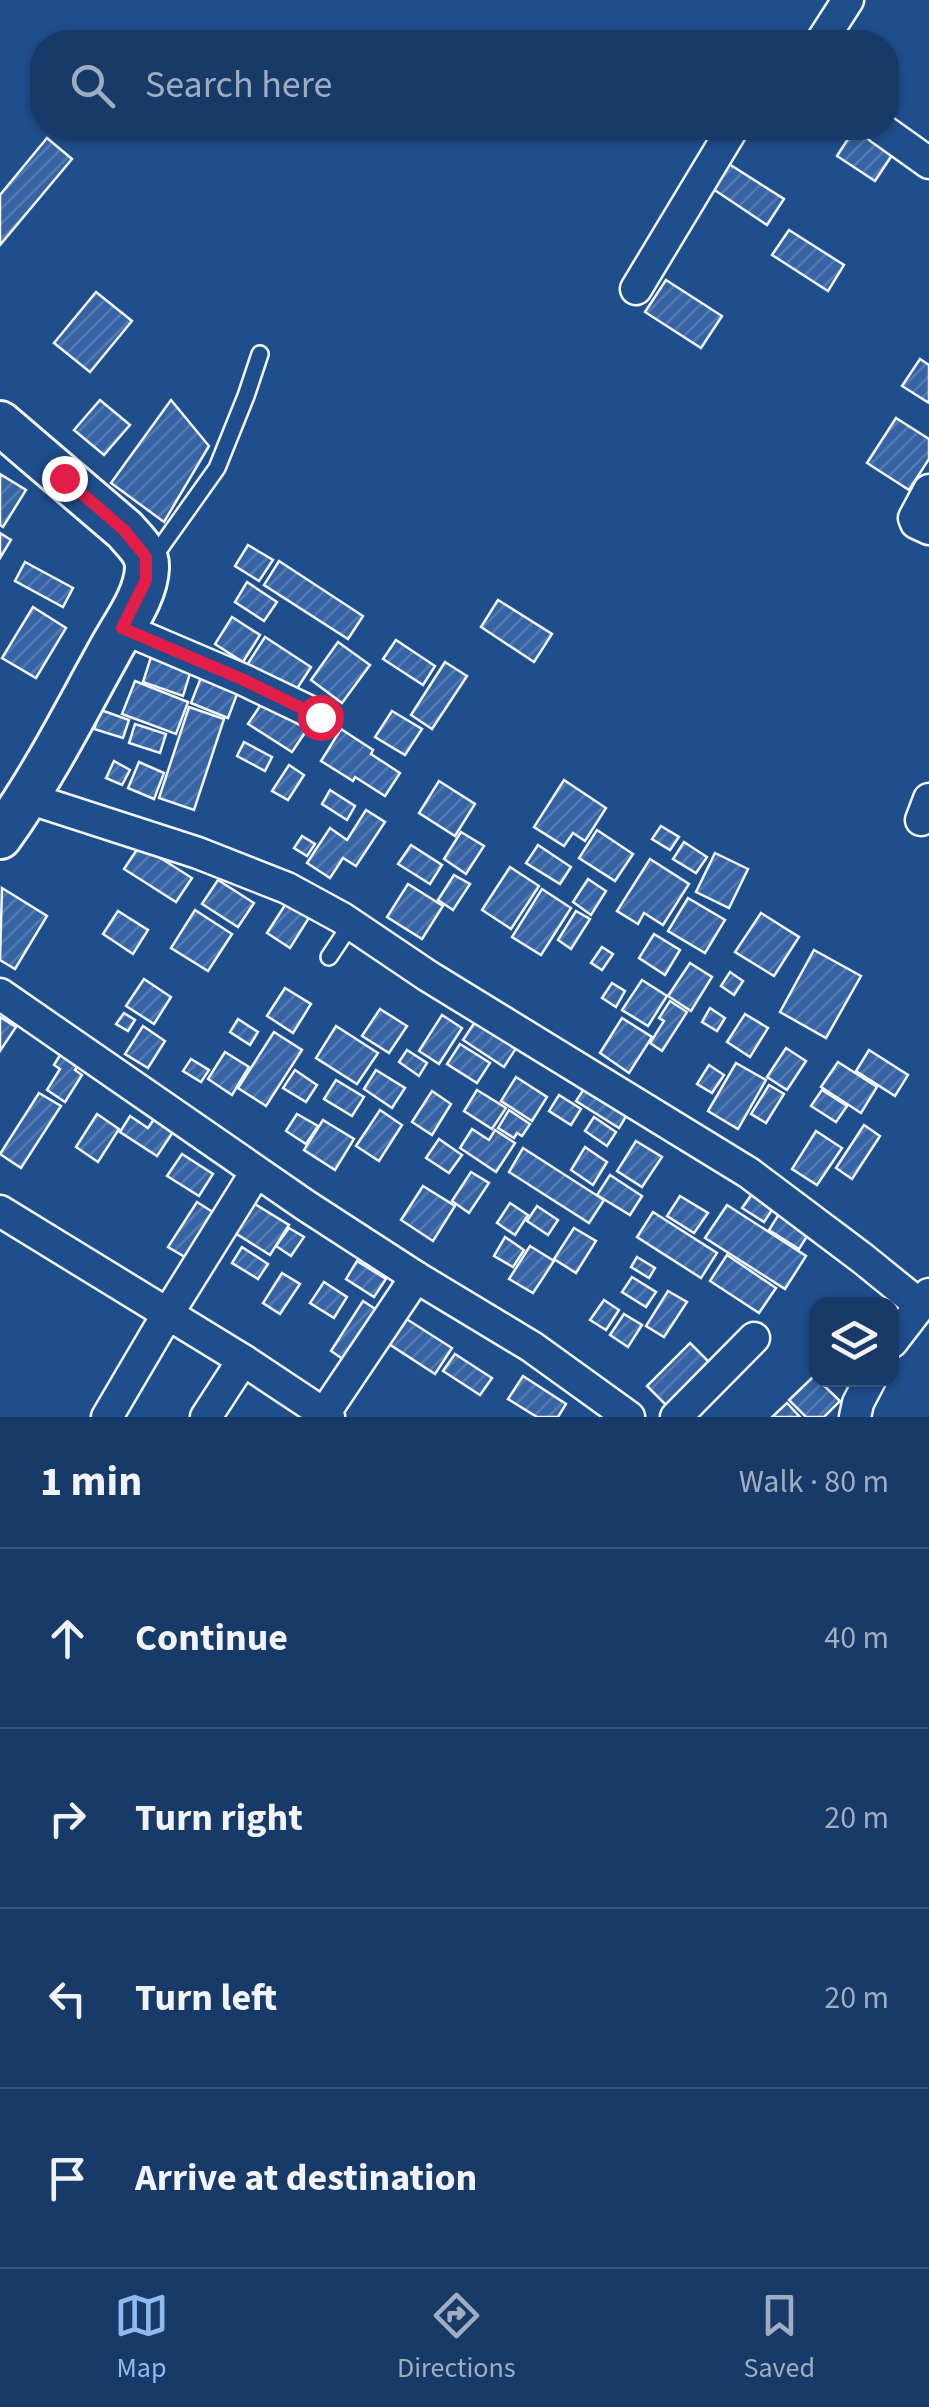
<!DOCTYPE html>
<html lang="en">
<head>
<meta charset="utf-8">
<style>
  :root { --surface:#173a69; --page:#20416f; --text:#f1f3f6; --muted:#9eadc0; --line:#36547d; --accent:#90b9f0 }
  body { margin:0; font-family:"Source Sans 3",sans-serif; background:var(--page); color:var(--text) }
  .controls { position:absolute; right:30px; bottom:30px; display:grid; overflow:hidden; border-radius:20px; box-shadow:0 2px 8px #0004 }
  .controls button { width:90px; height:90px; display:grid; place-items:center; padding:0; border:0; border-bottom:2px solid var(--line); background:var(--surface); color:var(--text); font:50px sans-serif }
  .stop { position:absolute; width:30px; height:30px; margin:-22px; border:8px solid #e11d48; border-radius:50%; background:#fff }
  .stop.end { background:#e11d48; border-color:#fff; box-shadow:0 2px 10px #0008 }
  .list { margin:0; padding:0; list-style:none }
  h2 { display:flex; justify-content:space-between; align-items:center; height:130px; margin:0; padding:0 40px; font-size:42px }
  h2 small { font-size:32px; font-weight:400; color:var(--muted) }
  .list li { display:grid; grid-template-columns:65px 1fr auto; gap:30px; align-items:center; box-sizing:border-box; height:180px; padding:0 40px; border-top:2px solid var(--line) }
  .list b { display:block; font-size:38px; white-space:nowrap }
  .list em { font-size:32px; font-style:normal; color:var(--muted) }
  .icon { flex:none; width:55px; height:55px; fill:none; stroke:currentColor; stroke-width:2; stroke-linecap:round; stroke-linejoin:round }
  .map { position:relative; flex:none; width:929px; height:1417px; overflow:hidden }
  .search { position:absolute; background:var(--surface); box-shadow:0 2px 8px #0004; left:30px; right:30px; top:30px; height:110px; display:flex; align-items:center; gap:25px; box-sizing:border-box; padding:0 35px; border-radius:40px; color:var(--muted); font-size:38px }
  .sheet { height:850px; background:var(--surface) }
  nav { display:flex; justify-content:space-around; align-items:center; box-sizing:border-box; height:140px; border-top:2px solid var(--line); background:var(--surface); font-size:28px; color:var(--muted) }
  nav a { display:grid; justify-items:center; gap:5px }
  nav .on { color:var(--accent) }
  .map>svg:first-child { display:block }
  .building { fill:url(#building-hatch); stroke:#f2f6ff; stroke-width:2.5 }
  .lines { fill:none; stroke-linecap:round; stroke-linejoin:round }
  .lane-casing { stroke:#f2f6ff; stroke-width:20 }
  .street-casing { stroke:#f2f6ff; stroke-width:35 }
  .secondary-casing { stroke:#f2f6ff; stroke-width:48 }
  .lane { stroke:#1f4e8c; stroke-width:15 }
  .street { stroke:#1f4e8c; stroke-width:30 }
  .secondary { stroke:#1f4e8c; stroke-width:42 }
  .route { stroke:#e11d48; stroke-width:12 }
</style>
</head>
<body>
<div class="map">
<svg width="929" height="1417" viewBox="0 0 929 1417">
  <defs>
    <pattern id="building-hatch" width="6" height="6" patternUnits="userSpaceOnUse" patternTransform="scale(2.5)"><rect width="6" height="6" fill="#3563a3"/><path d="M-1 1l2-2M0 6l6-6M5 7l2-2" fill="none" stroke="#537ab1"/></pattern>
  </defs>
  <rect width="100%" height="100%" fill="#1f4e8c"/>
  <!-- building -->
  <g class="building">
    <path d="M855,128H870L898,146L875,181L837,156Z"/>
    <path d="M47,138L72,159L0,245V195Z"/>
    <path d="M729,164L784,199L767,225L713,189Z"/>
    <path d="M789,230L844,265L828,291L772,255Z"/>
    <path d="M666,280L722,316L701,348L645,312Z"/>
    <path d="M96,292L132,321L90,372L54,343Z"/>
    <path d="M920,359L929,365V403L902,386Z"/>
    <path d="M100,400L130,425L104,455L74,430Z"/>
    <path d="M171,400L209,446L164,522L111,483Z"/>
    <path d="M896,418L929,439V459L909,490L867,463Z"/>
    <path d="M0,474L26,490L3,527L0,525Z"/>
    <path d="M0,533L11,540L0,558Z"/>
    <path d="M248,545L273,560L259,581L235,566Z"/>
    <path d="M279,561L363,616L348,639L264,585Z"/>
    <path d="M25,562L73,588L63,607L15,581Z"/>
    <path d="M247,582L277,602L264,621L235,602Z"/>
    <path d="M498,600L552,634L534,662L481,627Z"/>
    <path d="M33,607L66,628L36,678L2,658Z"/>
    <path d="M232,617L260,635L243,662L215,644Z"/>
    <path d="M265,637L311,667L291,698L245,668Z"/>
    <path d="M396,640L435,666L423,685L383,659Z"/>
    <path d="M338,642L370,665L342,703L311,680Z"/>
    <path d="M151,657L191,670L183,696L143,682Z"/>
    <path d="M445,662L467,676L432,729L411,715Z"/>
    <path d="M202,675L239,689L228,718L191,703Z"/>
    <path d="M135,681L188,702L176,734L122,714Z"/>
    <path d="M264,700L308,728L292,752L248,724Z"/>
    <path d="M189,707L224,719L194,810L159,798Z"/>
    <path d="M101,710L129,720L123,738L94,729Z"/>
    <path d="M392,711L422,729L405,755L375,737Z"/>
    <path d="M135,724L166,734L160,753L129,743Z"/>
    <path d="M341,729L373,750L371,754L400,773L385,796L355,777L353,781L321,761Z"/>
    <path d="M244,742L272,757L265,771L237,756Z"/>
    <path d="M114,761L130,770L122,785L106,778Z"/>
    <path d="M139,762L164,773L154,799L128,788Z"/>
    <path d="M289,765L304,775L288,800L272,791Z"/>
    <path d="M564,780L606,808L585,841L573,833L564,846L534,827Z"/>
    <path d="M439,781L475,804L455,836L419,813Z"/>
    <path d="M330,790L355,806L347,820L322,804Z"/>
    <path d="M366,810L385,822L356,866L343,858L330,878L307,863L330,828L347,840Z"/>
    <path d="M661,826L679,837L670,850L652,839Z"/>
    <path d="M597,830L633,854L615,881L579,858Z"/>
    <path d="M461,832L484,846L466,874L444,859Z"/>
    <path d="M302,836L315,844L307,856L294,848Z"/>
    <path d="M684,842L707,857L696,873L673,859Z"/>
    <path d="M140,845L192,878L176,902L124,869Z"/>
    <path d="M411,845L442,865L430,884L398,864Z"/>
    <path d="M538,845L571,867L560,884L526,863Z"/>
    <path d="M715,853L748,869L729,908L696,892Z"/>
    <path d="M650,859L689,884L663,925L644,913L638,924L617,911Z"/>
    <path d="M510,867L539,886L511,929L482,910Z"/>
    <path d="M454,875L470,884L453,910L438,900Z"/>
    <path d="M588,879L606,891L591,915L573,902Z"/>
    <path d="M218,880L254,903L238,927L202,904Z"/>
    <path d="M408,884L443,906L422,939L387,917Z"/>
    <path d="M2,888L47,916L15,969L0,960Z"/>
    <path d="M542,889L571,908L541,955L512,937Z"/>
    <path d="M688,898L725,920L705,953L668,931Z"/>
    <path d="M289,899L312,913L290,948L267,933Z"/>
    <path d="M195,910L232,934L208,971L171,948Z"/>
    <path d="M118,911L148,930L133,954L103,934Z"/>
    <path d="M576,911L590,919L571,949L558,940Z"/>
    <path d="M761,913L799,937L774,976L735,952Z"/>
    <path d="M654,934L680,950L665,975L639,958Z"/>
    <path d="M602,947L613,954L602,970L591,963Z"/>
    <path d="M814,950L861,976L826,1038L780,1012Z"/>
    <path d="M690,963L712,977L691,1011L668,996Z"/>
    <path d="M730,972L743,981L734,995L721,986Z"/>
    <path d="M144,979L171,997L154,1024L126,1006Z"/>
    <path d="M642,980L667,996L648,1026L622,1010Z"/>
    <path d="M612,983L625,991L616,1007L602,998Z"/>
    <path d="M285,988L311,1004L293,1033L267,1016Z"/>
    <path d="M670,1001L687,1012L662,1051L650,1043L664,1021L659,1018Z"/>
    <path d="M710,1008L725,1018L717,1031L702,1022Z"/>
    <path d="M380,1009L407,1026L389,1053L362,1036Z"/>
    <path d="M124,1013L135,1020L128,1031L116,1024Z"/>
    <path d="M745,1014L768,1028L750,1057L727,1042Z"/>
    <path d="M442,1015L462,1028L439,1064L419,1051Z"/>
    <path d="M479,1016L520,1042L504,1067L463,1040Z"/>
    <path d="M0,1017L16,1027L0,1051Z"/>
    <path d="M622,1018L652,1037L629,1073L600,1053Z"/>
    <path d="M238,1019L258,1032L250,1045L230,1032Z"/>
    <path d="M143,1026L165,1041L148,1068L125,1054Z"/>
    <path d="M336,1026L378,1053L357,1084L316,1058Z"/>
    <path d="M274,1032L302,1050L266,1106L238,1088Z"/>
    <path d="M460,1044L490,1063L477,1083L447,1064Z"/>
    <path d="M786,1048L806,1061L787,1090L767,1077Z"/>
    <path d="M407,1050L427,1063L419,1076L399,1062Z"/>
    <path d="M869,1050L908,1075L895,1096L856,1071Z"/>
    <path d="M62,1052L80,1063L75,1070L82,1075L65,1102L47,1090L60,1069L54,1065Z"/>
    <path d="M225,1052L249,1067L232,1095L208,1079Z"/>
    <path d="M191,1059L209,1070L201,1082L183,1071Z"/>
    <path d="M838,1062L877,1087L861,1113L821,1087Z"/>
    <path d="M736,1063L766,1080L738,1129L708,1111Z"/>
    <path d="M709,1065L724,1075L712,1093L697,1084Z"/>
    <path d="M295,1070L317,1085L306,1102L283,1088Z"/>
    <path d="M376,1070L405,1088L392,1108L364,1089Z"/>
    <path d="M516,1077L547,1097L532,1121L501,1101Z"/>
    <path d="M336,1080L364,1097L352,1116L324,1099Z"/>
    <path d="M588,1083L630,1110L619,1128L576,1101Z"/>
    <path d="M769,1085L784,1094L766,1123L751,1114Z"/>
    <path d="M477,1090L506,1108L492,1129L464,1111Z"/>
    <path d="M822,1090L847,1106L836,1122L811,1106Z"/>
    <path d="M432,1091L451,1104L432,1135L412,1122Z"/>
    <path d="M39,1093L61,1106L21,1168L0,1154Z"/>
    <path d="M559,1095L581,1109L571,1125L549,1111Z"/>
    <path d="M380,1110L402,1125L379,1161L356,1146Z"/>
    <path d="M509,1110L530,1124L522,1136L517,1133L514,1138L498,1128Z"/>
    <path d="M158,1113L177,1126L157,1156L120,1132L130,1116L148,1128Z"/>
    <path d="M97,1114L119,1129L98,1162L76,1147Z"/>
    <path d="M297,1114L318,1126L306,1144L286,1131Z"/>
    <path d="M594,1117L616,1132L607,1146L585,1131Z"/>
    <path d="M323,1120L354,1139L335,1170L304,1150Z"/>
    <path d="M864,1125L880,1136L852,1179L836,1168Z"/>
    <path d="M472,1129L489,1140L495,1130L515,1143L496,1172L460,1148Z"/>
    <path d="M816,1131L842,1148L817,1185L792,1169Z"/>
    <path d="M439,1139L462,1155L449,1173L426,1158Z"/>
    <path d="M636,1141L662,1157L642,1187L617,1171Z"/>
    <path d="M585,1147L607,1162L593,1185L571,1170Z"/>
    <path d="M523,1148L604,1200L589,1223L509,1172Z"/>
    <path d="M182,1154L213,1174L199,1196L167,1176Z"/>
    <path d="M471,1172L489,1183L469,1213L452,1201Z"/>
    <path d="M610,1175L642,1196L630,1215L597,1195Z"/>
    <path d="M423,1186L455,1206L433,1241L401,1220Z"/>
    <path d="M752,1194L774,1207L764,1222L742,1208Z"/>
    <path d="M680,1196L708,1213L694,1233L667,1216Z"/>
    <path d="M250,1201L289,1225L270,1255L232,1231Z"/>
    <path d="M197,1202L219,1216L190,1260L168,1247Z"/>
    <path d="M510,1203L528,1215L515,1235L497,1223Z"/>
    <path d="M727,1205L806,1256L785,1289L705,1238Z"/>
    <path d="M537,1206L558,1220L548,1235L527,1221Z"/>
    <path d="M653,1212L717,1253L701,1278L637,1237Z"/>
    <path d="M779,1214L809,1233L799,1249L769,1230Z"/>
    <path d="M289,1228L304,1237L291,1256L276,1246Z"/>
    <path d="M574,1228L596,1241L576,1273L554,1259Z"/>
    <path d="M505,1237L524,1250L513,1267L494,1256Z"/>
    <path d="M530,1246L554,1261L533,1293L509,1279Z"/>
    <path d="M242,1247L268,1264L258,1279L232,1263Z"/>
    <path d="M727,1255L776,1288L759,1313L710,1281Z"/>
    <path d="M637,1257L655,1268L649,1278L631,1267Z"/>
    <path d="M357,1261L386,1279L374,1297L346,1279Z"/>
    <path d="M282,1273L300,1284L280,1314L263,1303Z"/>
    <path d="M632,1277L656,1292L646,1307L622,1292Z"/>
    <path d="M324,1282L347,1297L334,1318L310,1303Z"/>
    <path d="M668,1291L687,1302L664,1337L646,1326Z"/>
    <path d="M604,1300L619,1310L606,1330L590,1320Z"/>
    <path d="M363,1301L380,1312L347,1362L331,1351Z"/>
    <path d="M624,1314L642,1325L628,1347L610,1335Z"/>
    <path d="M405,1318L452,1348L435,1374L389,1344Z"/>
    <path d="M690,1343L711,1364L668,1407L647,1386Z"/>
    <path d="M455,1354L492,1378L480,1395L443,1371Z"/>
    <path d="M523,1376L566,1404L558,1417H537L508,1399Z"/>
    <path d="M814,1376L840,1401L824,1417H806L789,1400Z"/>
    <path d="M787,1403L800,1417H772Z"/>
  </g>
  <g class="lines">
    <defs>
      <g id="lane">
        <path d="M153,558L217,468L246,396L260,354"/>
        <path d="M329,957L351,924"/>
      </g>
      <g id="street">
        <path d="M821,42L848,0"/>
        <path d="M880,128L929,163"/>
        <path d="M636,289L733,128"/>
        <path d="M929,490L914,518L916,523L929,529"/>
        <path d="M122,628L244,680L321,717"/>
        <path d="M28,798L198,853L287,888L342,918L428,976L749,1173L862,1258L920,1305"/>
        <path d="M921,820L929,799"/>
        <path d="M0,994L305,1205L416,1277L532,1347L629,1417"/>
        <path d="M0,1211L243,1360L329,1417"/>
        <path d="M892,1342L929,1294"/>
        <path d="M324,1414L416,1277"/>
        <path d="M107,1417L167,1315L256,1172"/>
        <path d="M206,1417L243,1360"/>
        <path d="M676,1417L754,1338"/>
        <path d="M855,1417L858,1403L870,1380"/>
      </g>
      <path id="secondary" d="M0,423L125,530C135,542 148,552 147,568C146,597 122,627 109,652C74,715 42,779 0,837"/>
    </defs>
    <!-- lane casing -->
    <use href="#lane" class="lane-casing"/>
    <!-- street casing -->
    <use href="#street" class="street-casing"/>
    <!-- secondary casing -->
    <use href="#secondary" class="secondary-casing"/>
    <!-- lane -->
    <use href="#lane" class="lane"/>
    <!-- street -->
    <use href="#street" class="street"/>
    <!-- secondary -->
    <use href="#secondary" class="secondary"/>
  </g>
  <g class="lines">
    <!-- route -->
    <path class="route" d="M64,478L124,530L146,557V580L122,628L244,680L320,717"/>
  </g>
</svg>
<div class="controls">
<button><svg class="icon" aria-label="layers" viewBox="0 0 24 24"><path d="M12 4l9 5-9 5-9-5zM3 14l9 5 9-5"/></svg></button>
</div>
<div class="stop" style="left:320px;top:717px"></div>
<div class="stop end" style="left:64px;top:478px"></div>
<div class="search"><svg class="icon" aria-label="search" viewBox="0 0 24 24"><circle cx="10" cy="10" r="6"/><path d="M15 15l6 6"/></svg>Search here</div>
</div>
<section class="sheet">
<h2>1 min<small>Walk · 80 m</small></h2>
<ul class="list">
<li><svg class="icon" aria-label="ahead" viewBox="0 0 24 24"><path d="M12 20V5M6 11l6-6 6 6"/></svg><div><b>Continue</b></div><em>40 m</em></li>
<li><svg class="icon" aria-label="right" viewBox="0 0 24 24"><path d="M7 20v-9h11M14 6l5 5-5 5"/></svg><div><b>Turn right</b></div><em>20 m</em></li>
<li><svg class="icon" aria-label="left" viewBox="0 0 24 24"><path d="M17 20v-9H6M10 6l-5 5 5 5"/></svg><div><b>Turn left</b></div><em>20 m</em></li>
<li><svg class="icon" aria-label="arrive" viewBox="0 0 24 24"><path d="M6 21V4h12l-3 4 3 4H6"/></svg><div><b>Arrive at destination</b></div></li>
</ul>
</section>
<nav>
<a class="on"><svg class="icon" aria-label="map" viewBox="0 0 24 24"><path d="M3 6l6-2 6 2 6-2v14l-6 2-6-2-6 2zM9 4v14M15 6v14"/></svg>Map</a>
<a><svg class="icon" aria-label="directions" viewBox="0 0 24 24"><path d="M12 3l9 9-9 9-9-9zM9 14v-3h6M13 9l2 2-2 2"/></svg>Directions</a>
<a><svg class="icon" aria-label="saved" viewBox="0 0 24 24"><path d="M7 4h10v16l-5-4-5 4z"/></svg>Saved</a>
</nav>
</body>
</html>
